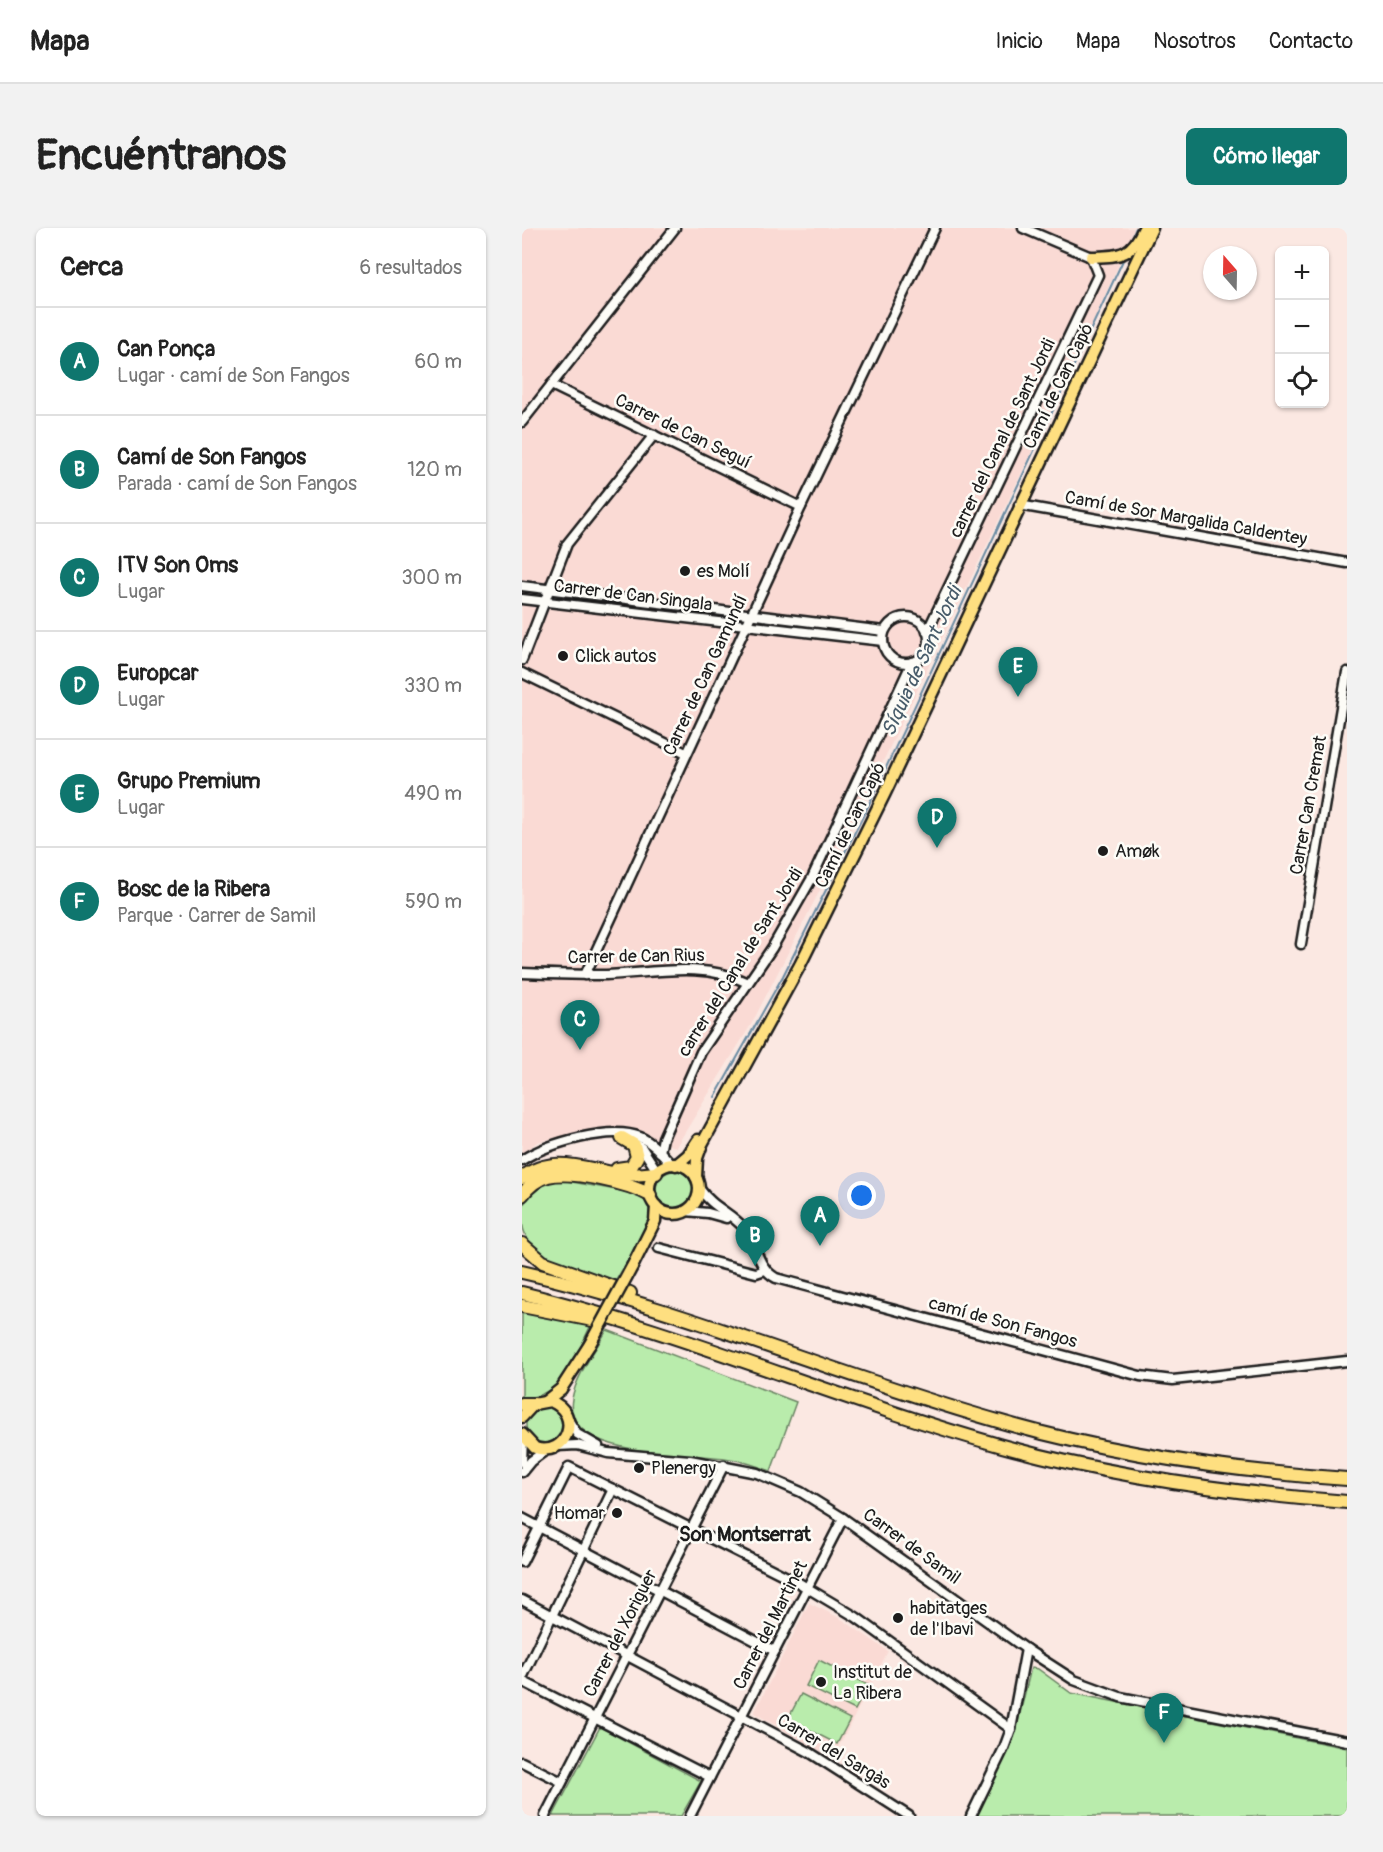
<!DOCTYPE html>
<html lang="es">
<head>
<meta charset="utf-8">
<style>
  :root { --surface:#fff; --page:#f2f2f2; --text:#222; --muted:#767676; --line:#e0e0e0; --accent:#0f766e }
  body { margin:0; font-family:Pangolin,sans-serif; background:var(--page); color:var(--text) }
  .controls { position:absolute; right:18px; top:18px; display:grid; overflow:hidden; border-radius:9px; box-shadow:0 2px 4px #0004 }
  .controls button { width:54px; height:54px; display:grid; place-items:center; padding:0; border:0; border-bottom:2px solid var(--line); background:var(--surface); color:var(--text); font:30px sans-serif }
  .compass { position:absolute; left:681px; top:18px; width:54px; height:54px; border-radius:50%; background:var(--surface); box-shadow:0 2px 4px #0004; rotate:340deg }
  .you { position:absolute; left:340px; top:968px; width:21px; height:21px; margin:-15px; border:4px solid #fff; border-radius:50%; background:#1a73e8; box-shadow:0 0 0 9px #1a73e833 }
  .badge { display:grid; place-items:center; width:39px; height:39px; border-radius:50%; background:var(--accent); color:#fff; font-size:20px; font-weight:700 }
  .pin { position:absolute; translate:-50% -50px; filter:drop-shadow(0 2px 3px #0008) }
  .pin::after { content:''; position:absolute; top:32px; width:21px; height:18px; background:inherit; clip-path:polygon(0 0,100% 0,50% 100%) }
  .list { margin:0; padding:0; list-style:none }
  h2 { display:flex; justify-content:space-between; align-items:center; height:78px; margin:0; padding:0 24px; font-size:26px }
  h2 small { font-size:20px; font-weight:400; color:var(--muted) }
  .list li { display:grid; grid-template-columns:39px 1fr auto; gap:18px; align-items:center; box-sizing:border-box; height:108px; padding:0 24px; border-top:2px solid var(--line) }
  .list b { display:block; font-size:22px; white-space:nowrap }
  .list p { margin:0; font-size:20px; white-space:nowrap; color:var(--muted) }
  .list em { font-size:20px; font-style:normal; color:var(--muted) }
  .icon { flex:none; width:33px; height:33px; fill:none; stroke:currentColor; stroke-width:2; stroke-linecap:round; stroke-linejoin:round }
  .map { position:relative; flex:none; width:825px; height:1588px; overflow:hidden; border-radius:9px }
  header { display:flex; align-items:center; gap:36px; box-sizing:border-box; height:84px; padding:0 30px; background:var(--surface); border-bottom:2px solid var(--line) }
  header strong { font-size:28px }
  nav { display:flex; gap:33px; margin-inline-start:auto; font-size:21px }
  .intro { display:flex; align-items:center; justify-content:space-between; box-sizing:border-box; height:144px; padding:0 36px }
  h1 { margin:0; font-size:42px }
  .button { padding:15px 27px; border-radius:9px; background:var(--accent); color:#fff; font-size:21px; font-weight:700 }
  main { display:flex; gap:36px; padding:0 36px }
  aside { flex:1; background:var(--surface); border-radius:9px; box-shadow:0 2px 4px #0004 }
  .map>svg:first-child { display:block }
  .built { fill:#fadad4 }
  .green { fill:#b9ecac; stroke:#6a8464; stroke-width:1.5 }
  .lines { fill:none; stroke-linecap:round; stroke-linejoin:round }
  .stream { stroke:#688aa2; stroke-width:2 }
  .minor-casing { stroke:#1c1c1c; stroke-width:13 }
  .major-casing { stroke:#1c1c1c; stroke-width:15 }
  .highway-casing { stroke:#1c1c1c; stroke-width:16 }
  .minor { stroke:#fdfcf7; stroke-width:8 }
  .major { stroke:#fedf80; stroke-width:10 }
  .highway { stroke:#fedf80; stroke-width:12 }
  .major-bridge-casing { stroke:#1c1c1c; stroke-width:15; stroke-linecap:butt }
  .major-bridge { stroke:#fedf80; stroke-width:10 }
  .poi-dot { fill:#1c1c1c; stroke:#fdfcf7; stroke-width:2 }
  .labels { text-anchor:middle; stroke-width:5; stroke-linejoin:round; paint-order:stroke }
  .street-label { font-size:18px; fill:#1c1c1c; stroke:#fdfcf7 }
  .poi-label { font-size:18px; fill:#1c1c1c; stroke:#fdfcf7; text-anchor:start }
  .water-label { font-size:20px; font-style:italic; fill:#485c6a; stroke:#fdfcf7 }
  .neighbourhood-label { font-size:20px; font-weight:bold; fill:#1c1c1c; stroke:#fdfcf7 }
</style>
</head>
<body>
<header>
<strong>Mapa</strong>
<nav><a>Inicio</a><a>Mapa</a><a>Nosotros</a><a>Contacto</a></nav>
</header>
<div class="intro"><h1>Encuéntranos</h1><a class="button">Cómo llegar</a></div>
<main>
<aside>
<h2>Cerca<small>6 resultados</small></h2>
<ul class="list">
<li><span class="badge">A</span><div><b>Can Ponça</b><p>Lugar · camí de Son Fangos</p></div><em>60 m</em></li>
<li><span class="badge">B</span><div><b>Camí de Son Fangos</b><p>Parada · camí de Son Fangos</p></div><em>120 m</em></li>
<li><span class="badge">C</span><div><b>ITV Son Oms</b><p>Lugar</p></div><em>300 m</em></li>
<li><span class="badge">D</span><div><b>Europcar</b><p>Lugar</p></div><em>330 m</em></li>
<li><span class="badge">E</span><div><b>Grupo Premium</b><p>Lugar</p></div><em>490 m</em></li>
<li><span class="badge">F</span><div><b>Bosc de la Ribera</b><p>Parque · Carrer de Samil</p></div><em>590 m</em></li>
</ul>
</aside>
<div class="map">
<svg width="825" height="1588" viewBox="0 0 825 1588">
  <rect width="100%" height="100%" fill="#fbe8e2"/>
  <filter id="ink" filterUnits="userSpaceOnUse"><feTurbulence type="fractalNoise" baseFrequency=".0167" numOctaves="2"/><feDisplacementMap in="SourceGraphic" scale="12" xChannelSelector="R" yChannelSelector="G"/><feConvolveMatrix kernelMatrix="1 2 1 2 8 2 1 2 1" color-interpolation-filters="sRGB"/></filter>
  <g filter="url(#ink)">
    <!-- built -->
    <g class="built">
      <path d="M0,0H613L559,121L319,621L230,795L154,919L94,900H78L15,914L0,926Z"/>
      <path d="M287,1375L318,1390L366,1423L311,1530L232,1485Z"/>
    </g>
    <!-- green -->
    <g class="green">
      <circle cx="153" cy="962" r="19"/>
      <path d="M39,952L111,965L127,975L128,995L93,1054C59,1042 0,1034 0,990C0,983 0,979 4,972C11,959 24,953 39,952Z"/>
      <path d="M0,1083L69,1097C54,1127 41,1170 0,1170Z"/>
      <path d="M85,1102L274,1174L249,1243C236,1239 223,1233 209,1231C172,1224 39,1232 50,1171C54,1147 73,1123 85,1102Z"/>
      <circle cx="22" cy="1197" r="18"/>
      <path d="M297,1432L346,1457L333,1482L284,1458Z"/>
      <path d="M509,1440L516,1441L549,1465L825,1520V1588H455L494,1502Z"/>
      <path d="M279,1466L328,1491L315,1516L266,1491Z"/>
      <path d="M78,1499L179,1553L159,1588H31Z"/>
    </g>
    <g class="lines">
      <!-- stream -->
      <g class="stream">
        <path d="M608,14L614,0"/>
        <path d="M193,869L261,748L347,576L603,28"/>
      </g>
      <defs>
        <g id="minor">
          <path d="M29,157L279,279"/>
          <path d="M0,194L153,0"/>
          <path d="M497,277L825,335"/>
          <path d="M0,358L362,403"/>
          <path d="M0,371L361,413"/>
          <circle cx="384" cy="412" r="23"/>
          <path d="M405,404L576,47L569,29L501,0"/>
          <path d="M0,432L45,316L132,207"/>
          <path d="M0,445L164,525"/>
          <path d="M779,716L825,444"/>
          <path d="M0,745C28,746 56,747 84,747C131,745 182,733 226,755"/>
          <path d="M63,747L279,279L413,0"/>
          <path d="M109,912L120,920L135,943"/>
          <path d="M138,924L141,910L179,824L250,720L290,650L390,434"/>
          <path d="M0,932C26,915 89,897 118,909C131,915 141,926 150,937"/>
          <path d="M177,960C191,980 208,984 222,1000C235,1016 235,1040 254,1050L618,1148L651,1152L825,1133"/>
          <path d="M164,983L186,985L204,990"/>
          <path d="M137,1020L234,1045L243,1042"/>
          <path d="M47,1193L55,1206L76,1218"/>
          <path d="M36,1218L55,1217L86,1225L168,1232L235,1245L279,1264L321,1290L504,1421L552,1452L598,1469L825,1513"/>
          <path d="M0,1234L1,1209"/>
          <path d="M0,1244L9,1233L24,1222"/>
          <path d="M0,1290L253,1423"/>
          <path d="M0,1334L47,1239L277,1355L334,1389L489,1501"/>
          <path d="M0,1372L287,1524L387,1588"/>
          <path d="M0,1450L91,1261"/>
          <path d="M0,1453L188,1549"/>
          <path d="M0,1534L40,1554"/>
          <path d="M23,1588L202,1237"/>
          <path d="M168,1588L321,1290"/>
          <path d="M449,1588L482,1520L489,1501L504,1421"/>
        </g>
        <g id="major">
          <path d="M569,29C598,28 609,29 622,0"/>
          <circle cx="152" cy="961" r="25"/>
          <path d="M154,937L166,927L176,912"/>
          <path d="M174,949L175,930L180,916L278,737L363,565L630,0"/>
          <path d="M112,1035L133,993L134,978"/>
          <path d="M24,1173L39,1161L68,1116"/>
          <path d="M0,1189L12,1176L28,1173C61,1185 46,1230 13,1220L0,1206"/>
        </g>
        <g id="highway">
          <path d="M95,941L109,939L115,929L112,917L100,910"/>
          <path d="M0,950C30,926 62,941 96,946C108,948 121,946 134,945"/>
          <path d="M0,967C7,958 15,951 26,948C51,942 106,955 128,967"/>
          <path d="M0,1016L21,1034L108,1065"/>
          <path d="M0,1044C163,1081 316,1148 476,1193C590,1226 707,1243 825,1251"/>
          <path d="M0,1065C164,1105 318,1173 480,1218C593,1249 708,1265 825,1274"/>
          <path d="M0,1078L81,1094"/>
          <path d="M0,1176H12"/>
        </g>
      </defs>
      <!-- minor casing -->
      <use href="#minor" class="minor-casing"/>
      <!-- major casing -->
      <use href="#major" class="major-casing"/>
      <!-- highway casing -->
      <use href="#highway" class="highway-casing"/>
      <!-- minor -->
      <use href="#minor" class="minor"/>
      <!-- major -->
      <use href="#major" class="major"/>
      <!-- highway -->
      <use href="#highway" class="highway"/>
      <defs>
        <path id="major-bridge" d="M68,1116L112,1035"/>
      </defs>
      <!-- major-bridge casing -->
      <use href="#major-bridge" class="major-bridge-casing"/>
      <!-- major-bridge -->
      <use href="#major-bridge" class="major-bridge"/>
    </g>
  </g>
  <!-- markers -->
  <g class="poi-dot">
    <circle cx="163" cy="343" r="6"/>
    <circle cx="41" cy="428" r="6"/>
    <circle cx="581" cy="623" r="6"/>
    <circle cx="117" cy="1240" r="6"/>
    <circle cx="95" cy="1285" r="6"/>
    <circle cx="376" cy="1390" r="6"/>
    <circle cx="299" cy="1454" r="6"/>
  </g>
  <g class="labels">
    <!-- street labels -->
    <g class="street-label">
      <text transform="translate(536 158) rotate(-64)" y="6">Camí de Can Capó</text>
      <text transform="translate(161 203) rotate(26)" y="6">Carrer de Can Seguí</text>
      <text transform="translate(480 210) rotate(-64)" y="6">carrer del Canal de Sant Jordi</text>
      <text transform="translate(664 290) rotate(10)" y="6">Camí de Sor Margalida Caldentey</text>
      <text transform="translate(111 367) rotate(7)" y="6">Carrer de Can Singala</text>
      <text transform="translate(183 447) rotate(-65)" y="6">Carrer de Can Gamundí</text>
      <text transform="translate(786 577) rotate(-80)" y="6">Carrer Can Cremat</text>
      <text transform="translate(328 597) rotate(-64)" y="6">Camí de Can Capó</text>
      <text transform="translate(114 728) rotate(-1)" y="6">Carrer de Can Rius</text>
      <text transform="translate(218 734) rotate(-58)" y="6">carrer del Canal de Sant Jordi</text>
      <text transform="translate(481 1094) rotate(15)" y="6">camí de Son Fangos</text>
      <text transform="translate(390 1318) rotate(36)" y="6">Carrer de Samil</text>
      <text transform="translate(248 1397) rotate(-63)" y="6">Carrer del Martinet</text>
      <text transform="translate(98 1405) rotate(-63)" y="6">Carrer del Xoriguer</text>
      <text transform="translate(312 1523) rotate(31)" y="6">Carrer del Sargàs</text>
    </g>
    <!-- poi labels -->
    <g class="poi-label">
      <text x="175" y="349">es Molí</text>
      <text x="53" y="434">Click autos</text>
      <text x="593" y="629">Amøk</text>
      <text x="129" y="1246">Plenergy</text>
      <text x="83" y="1291" text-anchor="end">Homar</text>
      <text x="388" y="1386">habitatges<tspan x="388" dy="21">de l'Ibavi</tspan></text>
      <text x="311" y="1450">Institut de<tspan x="311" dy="21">La Ribera</tspan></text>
    </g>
    <!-- water labels -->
    <g class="water-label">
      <text transform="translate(399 433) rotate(-65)" y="7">Síquia de Sant Jordi</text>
    </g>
    <!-- neighbourhood labels -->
    <g class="neighbourhood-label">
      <text x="223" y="1313">Son Montserrat</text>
    </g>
  </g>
</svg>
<div class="controls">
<button>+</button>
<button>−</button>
<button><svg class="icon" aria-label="locate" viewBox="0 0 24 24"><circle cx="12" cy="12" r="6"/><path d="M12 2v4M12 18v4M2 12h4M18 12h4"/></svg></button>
</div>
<svg class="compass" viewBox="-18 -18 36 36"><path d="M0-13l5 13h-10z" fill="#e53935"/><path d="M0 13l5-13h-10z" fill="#767676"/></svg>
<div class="you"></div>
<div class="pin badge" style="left:298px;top:1018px">A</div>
<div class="pin badge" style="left:233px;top:1038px">B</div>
<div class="pin badge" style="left:58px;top:822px">C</div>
<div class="pin badge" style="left:415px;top:620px">D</div>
<div class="pin badge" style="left:496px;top:469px">E</div>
<div class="pin badge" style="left:642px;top:1515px">F</div>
</div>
</main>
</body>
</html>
